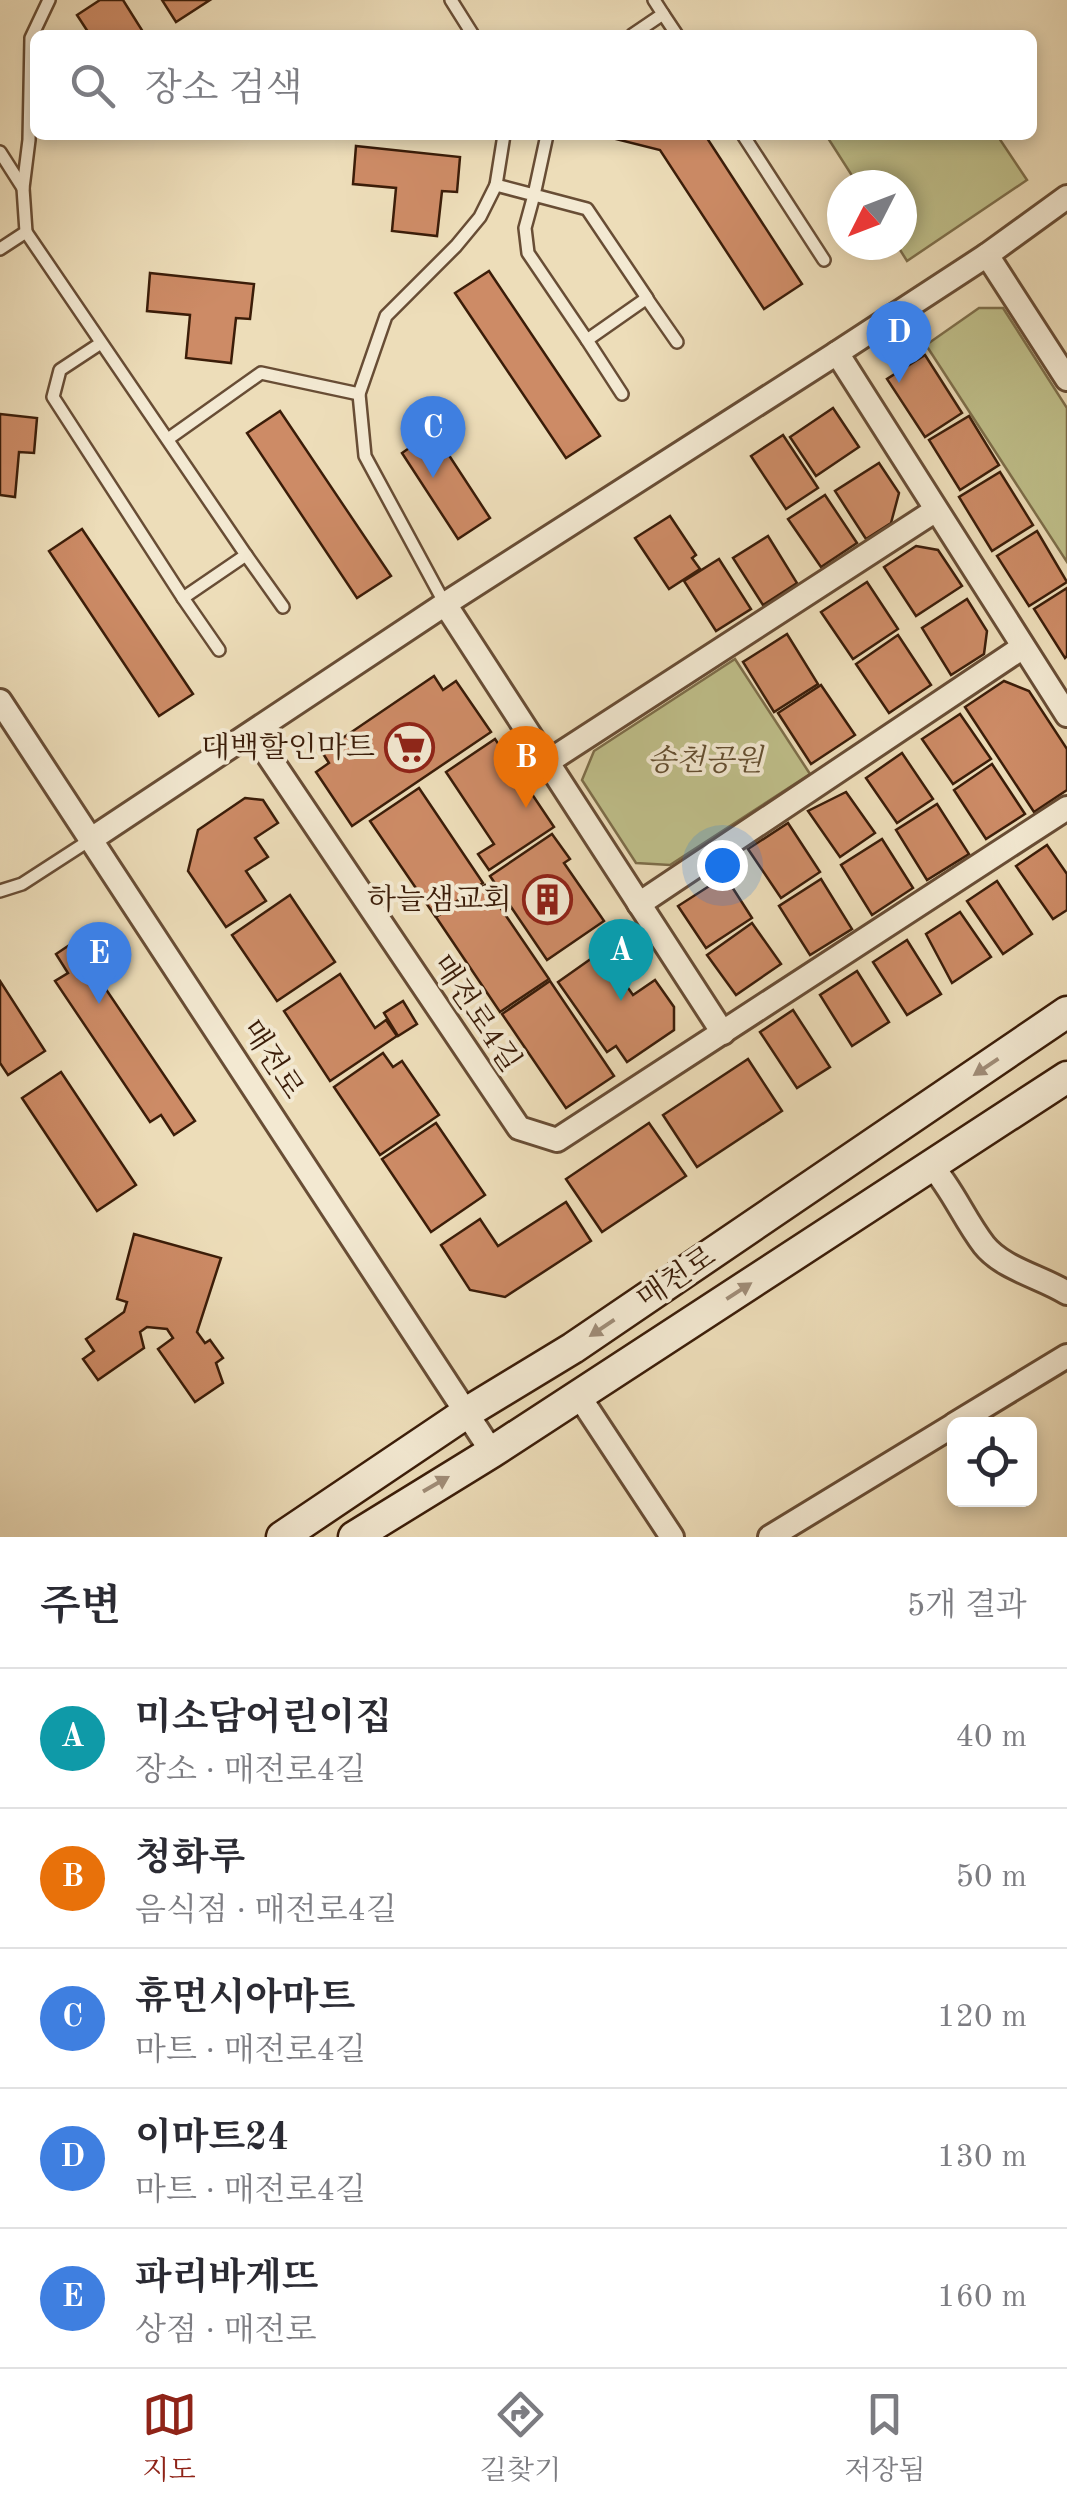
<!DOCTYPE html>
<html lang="ko">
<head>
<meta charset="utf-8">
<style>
  :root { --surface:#fff; --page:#f2f2f3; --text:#2b2b33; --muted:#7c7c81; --line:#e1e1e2; --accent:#8f2418 }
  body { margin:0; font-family:"Old Standard TT","Noto Serif KR",serif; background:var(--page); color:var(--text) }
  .controls { position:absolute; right:30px; bottom:30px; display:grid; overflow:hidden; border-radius:15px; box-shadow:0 5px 15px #0003 }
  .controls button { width:90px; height:90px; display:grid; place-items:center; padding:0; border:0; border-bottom:2px solid var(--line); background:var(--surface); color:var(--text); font:50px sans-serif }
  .compass { position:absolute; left:827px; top:170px; width:90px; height:90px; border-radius:50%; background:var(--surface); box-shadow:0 5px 15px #0003; rotate:228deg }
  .you { position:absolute; left:722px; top:865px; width:35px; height:35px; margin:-25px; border:8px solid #fff; border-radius:50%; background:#1a73e8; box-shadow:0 0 0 15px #1a73e833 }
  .badge { display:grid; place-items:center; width:65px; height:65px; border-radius:50%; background:var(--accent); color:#fff; font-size:32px; font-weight:700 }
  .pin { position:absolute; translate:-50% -82px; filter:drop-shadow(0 2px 5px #0008) }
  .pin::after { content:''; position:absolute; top:52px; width:35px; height:30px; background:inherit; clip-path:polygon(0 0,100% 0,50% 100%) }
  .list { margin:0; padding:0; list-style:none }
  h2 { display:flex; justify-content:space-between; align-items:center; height:130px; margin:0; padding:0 40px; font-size:42px }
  h2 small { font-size:32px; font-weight:400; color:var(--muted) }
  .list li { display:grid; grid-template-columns:65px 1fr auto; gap:30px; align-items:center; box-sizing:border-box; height:140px; padding:0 40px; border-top:2px solid var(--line) }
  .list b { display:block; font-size:38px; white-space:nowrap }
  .list p { margin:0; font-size:32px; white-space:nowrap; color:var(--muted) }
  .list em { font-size:32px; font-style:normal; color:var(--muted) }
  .icon { flex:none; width:55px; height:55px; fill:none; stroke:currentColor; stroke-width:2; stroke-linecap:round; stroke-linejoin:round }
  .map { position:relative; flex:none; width:1067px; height:1537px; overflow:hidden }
  .search { position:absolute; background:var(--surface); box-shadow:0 5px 15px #0003; left:30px; right:30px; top:30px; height:110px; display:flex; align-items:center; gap:25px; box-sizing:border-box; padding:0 35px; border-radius:15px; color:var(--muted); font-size:38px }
  .sheet { height:830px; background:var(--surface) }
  nav { display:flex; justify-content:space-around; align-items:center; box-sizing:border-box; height:140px; border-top:2px solid var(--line); background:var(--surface); font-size:28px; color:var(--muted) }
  nav a { display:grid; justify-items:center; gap:5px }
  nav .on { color:var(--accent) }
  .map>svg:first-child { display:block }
  .green { fill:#bfbf8a; stroke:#7d6e4a; stroke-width:2.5 }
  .building { fill:#cd8b66; stroke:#3b1d09; stroke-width:2.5 }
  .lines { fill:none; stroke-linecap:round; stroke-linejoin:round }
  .lane-casing { stroke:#684d35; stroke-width:16 }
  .street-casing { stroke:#684d35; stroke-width:28 }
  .secondary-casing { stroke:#3b1d09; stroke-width:35 }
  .lane { stroke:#f3e9d2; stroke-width:11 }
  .street { stroke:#f3e9d2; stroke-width:22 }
  .secondary { stroke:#f3e9d2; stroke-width:30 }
  .oneway { fill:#a08d78 }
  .labels { text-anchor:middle; stroke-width:8; stroke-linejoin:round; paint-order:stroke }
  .poi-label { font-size:30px; fill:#3b1d09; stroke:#f3e9d2; text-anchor:end }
  .park-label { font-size:30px; font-style:italic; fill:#634e30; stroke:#f3e9d2 }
  .street-label { font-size:30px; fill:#3b1d09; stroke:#f3e9d2 }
</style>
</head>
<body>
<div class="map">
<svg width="1067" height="1537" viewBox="0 0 1067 1537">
  <rect width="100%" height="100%" fill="#edddb9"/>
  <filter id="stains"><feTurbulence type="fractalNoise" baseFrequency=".002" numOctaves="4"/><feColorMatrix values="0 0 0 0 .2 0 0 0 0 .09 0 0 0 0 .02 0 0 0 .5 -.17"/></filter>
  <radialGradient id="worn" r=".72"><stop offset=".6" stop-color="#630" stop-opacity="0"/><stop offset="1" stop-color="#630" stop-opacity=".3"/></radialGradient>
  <!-- green -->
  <g class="green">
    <path d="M826,135H997L1027,180L907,261L897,245H902V185H858Z"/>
    <path d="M979,308H1003L1067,408V562L926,345Z"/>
    <path d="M735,659L810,774L670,865L636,863L582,780L594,751Z"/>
  </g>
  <!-- building -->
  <g class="building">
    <path d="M100,0H123L145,35H90L77,15Z"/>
    <path d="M162,0H210L176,22Z"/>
    <path d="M600,135H705L802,284L764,309L660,150Z"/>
    <path d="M356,146L460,157L457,192L442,191L437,236L392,231L396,188L353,184Z"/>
    <path d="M489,271L600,436L566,458L455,293Z"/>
    <path d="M150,273L254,284L250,319L236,318L231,363L186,358L190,315L147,311Z"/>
    <path d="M925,355L962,413L925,437L887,379Z"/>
    <path d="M833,408L859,447L816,476L790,437Z"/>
    <path d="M280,411L391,576L357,598L247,433Z"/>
    <path d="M0,414L37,418L34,453L19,452L15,497L0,495Z"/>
    <path d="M422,414L490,518L458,539L402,453L415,444L403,426Z"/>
    <path d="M969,416L999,465L960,490L929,440Z"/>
    <path d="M783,435L818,488L786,509L751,456Z"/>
    <path d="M879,463L899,493L891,523L866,539L835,491Z"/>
    <path d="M1000,472L1033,525L992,551L959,497Z"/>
    <path d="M825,495L857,543L821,567L788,519Z"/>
    <path d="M670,516L696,555L692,558L700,569L669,589L635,538Z"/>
    <path d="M82,529L193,694L159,716L49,551Z"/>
    <path d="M1037,531L1067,582L1029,606L997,556Z"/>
    <path d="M768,536L797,583L763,605L733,558Z"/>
    <path d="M916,546L938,550L962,586L916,616L884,567Z"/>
    <path d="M719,559L751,609L716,631L684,581Z"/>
    <path d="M867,582L898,629L853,659L821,612Z"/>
    <path d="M1067,588V656L1065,658L1034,609Z"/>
    <path d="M967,599L987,631L984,654L951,675L922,628Z"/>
    <path d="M787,634L818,684L774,712L743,662Z"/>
    <path d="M898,635L931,685L889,713L856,664Z"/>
    <path d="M434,676L443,690L456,681L491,732L352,826L316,772L329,763L322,752Z"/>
    <path d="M1004,681L1029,691L1067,749V790L1034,812L965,707Z"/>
    <path d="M821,685L855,735L811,764L778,713Z"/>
    <path d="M960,714L991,759L953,784L922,739Z"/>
    <path d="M495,739L554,827L489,870L478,854L494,844L446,772Z"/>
    <path d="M902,753L933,799L897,823L866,778Z"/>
    <path d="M992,764L1025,814L986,839L954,790Z"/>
    <path d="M419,788L483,883L435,916L370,821Z"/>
    <path d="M846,792L875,833L840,857L808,811Z"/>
    <path d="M245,798L263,800L278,823L255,838L268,857L246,871L266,901L226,927L188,871L198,830Z"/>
    <path d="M937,804L969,854L927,880L896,830Z"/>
    <path d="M788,823L820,872L781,898L748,849Z"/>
    <path d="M552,834L570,859L564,863L604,921L547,960L490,876Z"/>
    <path d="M882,839L913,888L872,915L841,865Z"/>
    <path d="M1047,845L1067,874V910L1053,919L1016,866Z"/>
    <path d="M725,876L752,918L706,948L678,906Z"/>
    <path d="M821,879L852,929L810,955L779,906Z"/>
    <path d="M997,881L1032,934L1003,954L967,901Z"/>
    <path d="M485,885L549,979L500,1012L436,917Z"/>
    <path d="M290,895L335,962L277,1001L232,935Z"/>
    <path d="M960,912L991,957L952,983L926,934Z"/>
    <path d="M752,923L781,964L736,995L707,955Z"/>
    <path d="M907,940L941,994L907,1015L873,962Z"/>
    <path d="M74,942L195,1121L174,1135L161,1115L150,1122L55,981L68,973L56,954Z"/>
    <path d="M602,951L633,995L655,980L674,1007V1030L627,1062L616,1046L607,1052L558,982Z"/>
    <path d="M857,971L889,1022L852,1046L820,995Z"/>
    <path d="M340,974L375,1028L386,1020L397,1036L330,1081L284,1011Z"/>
    <path d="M0,981L45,1051L8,1075L0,1063Z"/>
    <path d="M550,981L614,1076L566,1108L502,1014Z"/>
    <path d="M403,1001L417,1024L398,1036L384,1013Z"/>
    <path d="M793,1010L830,1067L797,1088L760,1032Z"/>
    <path d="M383,1053L393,1067L402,1061L439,1115L380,1155L334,1087Z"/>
    <path d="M748,1059L782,1111L697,1167L663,1115Z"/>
    <path d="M61,1072L136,1185L97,1211L22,1098Z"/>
    <path d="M436,1123L485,1195L431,1232L382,1159Z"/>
    <path d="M649,1123L686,1176L602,1232L566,1179Z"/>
    <path d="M566,1202L591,1241L505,1297L470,1290L441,1245L480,1219L498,1246Z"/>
    <path d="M134,1234L221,1258L197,1332L205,1343L210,1340L223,1358L216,1363L223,1383L195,1402L158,1349L173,1338L167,1329L147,1327L140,1332L144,1348L98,1380L83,1359L94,1351L86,1339L124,1312L127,1302L117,1299Z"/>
  </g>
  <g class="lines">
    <defs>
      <g id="lane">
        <path d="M451,0L473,35"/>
        <path d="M663,14L677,35"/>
        <path d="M632,35L663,14L654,0"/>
        <path d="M743,135L824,260"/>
        <path d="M0,152L23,188"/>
        <path d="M496,185L504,135"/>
        <path d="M26,232L246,555L183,598L53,397L60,370L101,343"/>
        <path d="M0,249L26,232L23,188L29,140L31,38L49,0"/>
        <path d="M645,296L677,342"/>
        <path d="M587,340L622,394"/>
        <path d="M168,439L261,373L359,394"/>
        <path d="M246,555L283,607"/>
        <path d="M183,598L219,650"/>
        <path d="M445,604L365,456L359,394L386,316L456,246L480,217L496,185L534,195L525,228L528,253L587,340L647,298L587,209L534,195L547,135"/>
        <path d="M0,891L22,884L93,838"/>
      </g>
      <g id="street">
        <path d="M987,255L1067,379"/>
        <path d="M837,353L987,255L1067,197"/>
        <path d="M445,604L723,1033"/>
        <path d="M0,701L492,1452"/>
        <path d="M253,733L519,1128L557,1140L1067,808"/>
        <path d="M546,763L936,510"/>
        <path d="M93,838L445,604L837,353L1067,715"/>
        <path d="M639,904L1023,647"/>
        <path d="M931,1165C953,1190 964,1219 984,1245C1003,1269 1042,1277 1067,1293"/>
        <path d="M579,1396L672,1537"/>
        <path d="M955,1424L1067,1356"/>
        <path d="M770,1537L954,1425"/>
      </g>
      <g id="secondary">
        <path d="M282,1537L466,1413L573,1348L1067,1012"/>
        <path d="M354,1537L492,1452L1067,1077"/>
      </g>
    </defs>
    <!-- lane casing -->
    <use href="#lane" class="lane-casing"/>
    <!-- street casing -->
    <use href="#street" class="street-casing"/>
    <!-- secondary casing -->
    <use href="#secondary" class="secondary-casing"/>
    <!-- lane -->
    <use href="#lane" class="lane"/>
    <!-- street -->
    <use href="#street" class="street"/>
    <!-- secondary -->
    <use href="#secondary" class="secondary"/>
  </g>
  <!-- one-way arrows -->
  <defs><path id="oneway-solid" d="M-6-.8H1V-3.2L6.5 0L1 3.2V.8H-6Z" transform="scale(2.5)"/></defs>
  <g class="oneway">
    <use href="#oneway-solid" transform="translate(986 1067) rotate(146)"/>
    <use href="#oneway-solid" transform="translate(739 1291) rotate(-33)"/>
    <use href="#oneway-solid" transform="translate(602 1328) rotate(146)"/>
    <use href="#oneway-solid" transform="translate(436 1484) rotate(-30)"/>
  </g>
  <!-- icons -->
  <defs>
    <symbol id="supermarket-ring" viewBox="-11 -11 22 22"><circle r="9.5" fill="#f3e9d2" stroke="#8f2418" stroke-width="1.5"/><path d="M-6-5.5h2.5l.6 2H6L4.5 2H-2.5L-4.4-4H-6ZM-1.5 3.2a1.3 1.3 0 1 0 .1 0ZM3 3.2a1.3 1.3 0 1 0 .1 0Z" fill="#8f2418"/></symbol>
    <symbol id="building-ring" viewBox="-11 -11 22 22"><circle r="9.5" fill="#f3e9d2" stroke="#8f2418" stroke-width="1.5"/><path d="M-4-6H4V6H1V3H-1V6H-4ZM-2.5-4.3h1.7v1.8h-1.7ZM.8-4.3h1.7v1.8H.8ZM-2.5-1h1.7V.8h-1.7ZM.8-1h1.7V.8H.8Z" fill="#8f2418"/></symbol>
  </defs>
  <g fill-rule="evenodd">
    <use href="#supermarket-ring" x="382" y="720" width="55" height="55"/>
    <use href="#building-ring" x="520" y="872" width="55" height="55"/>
  </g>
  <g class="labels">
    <!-- poi labels -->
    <g class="poi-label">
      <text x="375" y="757">대백할인마트</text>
      <text x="512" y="909">하늘샘교회</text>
    </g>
    <!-- park labels -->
    <g class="park-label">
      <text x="705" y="770">송천공원</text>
    </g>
    <!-- street labels -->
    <g class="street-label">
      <text transform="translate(477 1013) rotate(56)" y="10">매전로4길</text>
      <text transform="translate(273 1059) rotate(57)" y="10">매전로</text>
      <text transform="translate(676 1277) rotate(-34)" y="10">매천로</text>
    </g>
  </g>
  <rect width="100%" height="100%" filter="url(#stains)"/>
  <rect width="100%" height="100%" fill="url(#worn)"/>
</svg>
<div class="controls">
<button><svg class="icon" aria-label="locate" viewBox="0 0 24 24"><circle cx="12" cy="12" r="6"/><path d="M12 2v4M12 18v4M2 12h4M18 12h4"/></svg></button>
</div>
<svg class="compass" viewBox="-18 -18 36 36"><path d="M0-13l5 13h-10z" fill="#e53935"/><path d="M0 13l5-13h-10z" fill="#7c7c81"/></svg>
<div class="you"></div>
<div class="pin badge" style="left:621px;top:1001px;background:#0f9aa8">A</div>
<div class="pin badge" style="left:526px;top:808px;background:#e8710a">B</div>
<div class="pin badge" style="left:433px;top:478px;background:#3f7fe0">C</div>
<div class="pin badge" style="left:899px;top:383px;background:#3f7fe0">D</div>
<div class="pin badge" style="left:99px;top:1004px;background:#3f7fe0">E</div>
<div class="search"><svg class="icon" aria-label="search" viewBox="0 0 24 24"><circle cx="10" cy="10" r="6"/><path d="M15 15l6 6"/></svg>장소 검색</div>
</div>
<section class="sheet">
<h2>주변<small>5개 결과</small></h2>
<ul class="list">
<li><span class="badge" style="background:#0f9aa8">A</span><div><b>미소담어린이집</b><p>장소 · 매전로4길</p></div><em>40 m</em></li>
<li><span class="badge" style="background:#e8710a">B</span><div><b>청화루</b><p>음식점 · 매전로4길</p></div><em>50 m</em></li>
<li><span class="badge" style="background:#3f7fe0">C</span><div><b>휴먼시아마트</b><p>마트 · 매전로4길</p></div><em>120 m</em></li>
<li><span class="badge" style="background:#3f7fe0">D</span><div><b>이마트24</b><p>마트 · 매전로4길</p></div><em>130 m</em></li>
<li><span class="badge" style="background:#3f7fe0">E</span><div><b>파리바게뜨</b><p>상점 · 매전로</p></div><em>160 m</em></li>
</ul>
</section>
<nav>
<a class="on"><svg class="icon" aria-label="map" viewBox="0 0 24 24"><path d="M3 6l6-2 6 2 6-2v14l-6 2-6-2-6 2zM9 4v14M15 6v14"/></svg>지도</a>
<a><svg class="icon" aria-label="directions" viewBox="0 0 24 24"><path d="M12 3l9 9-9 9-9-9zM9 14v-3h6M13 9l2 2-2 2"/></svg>길찾기</a>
<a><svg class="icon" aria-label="saved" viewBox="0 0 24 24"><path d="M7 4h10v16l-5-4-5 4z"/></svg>저장됨</a>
</nav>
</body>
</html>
